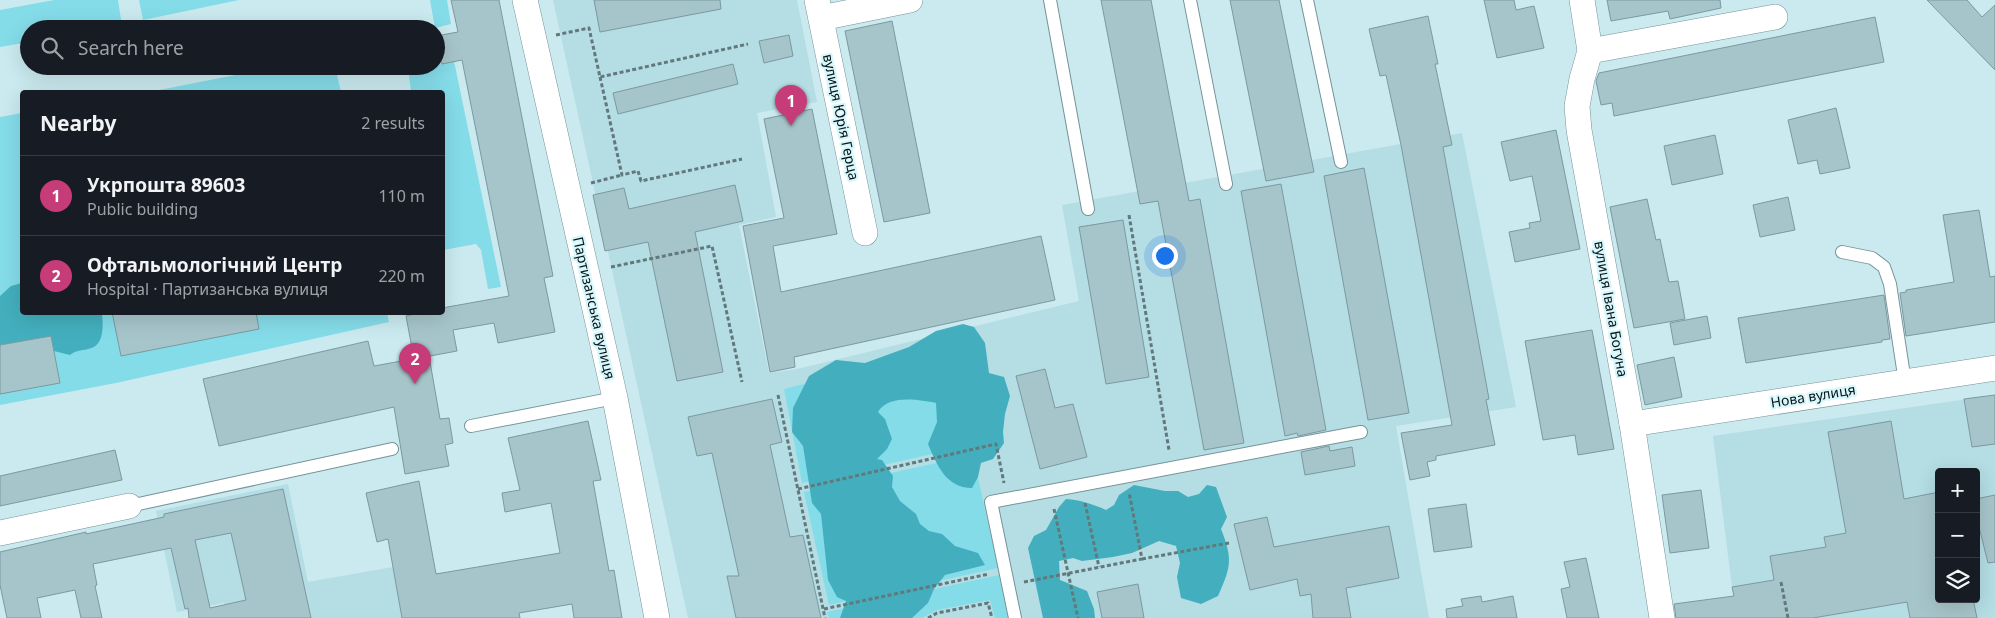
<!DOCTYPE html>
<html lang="en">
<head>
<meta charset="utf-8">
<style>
  :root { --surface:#171b24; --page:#242831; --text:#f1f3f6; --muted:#9ea1a6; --line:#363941; --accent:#c53c78 }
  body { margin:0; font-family:"Noto Sans",sans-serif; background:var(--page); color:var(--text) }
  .controls { position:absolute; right:15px; bottom:15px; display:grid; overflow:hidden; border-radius:5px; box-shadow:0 5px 20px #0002 }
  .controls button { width:45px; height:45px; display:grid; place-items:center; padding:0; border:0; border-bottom:1px solid var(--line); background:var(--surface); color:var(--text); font:25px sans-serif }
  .you { position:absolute; left:1164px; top:255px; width:18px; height:18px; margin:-12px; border:4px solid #fff; border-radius:50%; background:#1a73e8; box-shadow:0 0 0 8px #1a73e833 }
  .badge { display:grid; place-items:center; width:32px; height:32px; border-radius:50%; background:var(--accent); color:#fff; font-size:16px; font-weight:700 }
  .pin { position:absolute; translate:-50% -41px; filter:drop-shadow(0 1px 2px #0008) }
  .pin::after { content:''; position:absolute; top:26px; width:18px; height:15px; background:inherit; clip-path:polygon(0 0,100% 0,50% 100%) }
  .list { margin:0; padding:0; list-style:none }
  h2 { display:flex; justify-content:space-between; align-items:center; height:65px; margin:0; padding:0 20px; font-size:21px }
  h2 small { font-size:16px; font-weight:400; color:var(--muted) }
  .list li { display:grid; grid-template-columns:32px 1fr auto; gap:15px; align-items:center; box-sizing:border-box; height:80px; padding:0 20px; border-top:1px solid var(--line) }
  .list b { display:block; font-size:19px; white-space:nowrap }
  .list p { margin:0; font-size:16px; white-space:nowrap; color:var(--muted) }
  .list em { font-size:16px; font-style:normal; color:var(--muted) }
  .icon { flex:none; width:28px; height:28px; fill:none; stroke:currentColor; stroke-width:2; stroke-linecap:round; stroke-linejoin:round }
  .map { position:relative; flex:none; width:1995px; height:618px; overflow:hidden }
  .search { position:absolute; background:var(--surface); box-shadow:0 5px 20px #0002; left:20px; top:20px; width:425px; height:55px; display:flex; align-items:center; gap:12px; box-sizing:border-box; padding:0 18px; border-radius:28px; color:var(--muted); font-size:19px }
  .panel { position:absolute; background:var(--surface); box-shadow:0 5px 20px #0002; left:20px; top:90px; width:425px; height:225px; border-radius:5px }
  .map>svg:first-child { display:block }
  .built { fill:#b4dde4; fill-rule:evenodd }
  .green { fill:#85dce9 }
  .forest { fill:#43afbe }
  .building { fill:#a6c5ca; stroke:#7b999e; fill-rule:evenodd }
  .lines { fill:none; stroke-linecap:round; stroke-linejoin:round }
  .service-casing { stroke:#759398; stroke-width:14 }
  .minor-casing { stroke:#759398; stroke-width:26 }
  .path { stroke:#62787b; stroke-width:3; stroke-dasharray:4 2.5; stroke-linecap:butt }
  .service { stroke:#fff; stroke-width:12 }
  .minor { stroke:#fff; stroke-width:25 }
  .labels { text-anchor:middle; stroke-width:4.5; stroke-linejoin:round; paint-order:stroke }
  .street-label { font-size:14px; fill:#081416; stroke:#d7f7fc }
</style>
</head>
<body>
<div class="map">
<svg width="1995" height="618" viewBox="0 0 1995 618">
  <rect width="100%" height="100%" fill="#caeaef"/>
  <!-- built -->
  <g class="built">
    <path d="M553,0H797L817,102L757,113L776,217L739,225L769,373L797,369L1079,301L1062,205L1462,133L1516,407L1396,426L1429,618H688Z"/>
    <path d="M1995,395V618H1766L1732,587L1713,436ZM1939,472H1976V599H1939Z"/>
    <path d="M288,484L308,582L393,567L402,618H227L224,603L177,612L156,511Z"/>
  </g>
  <!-- green -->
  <g class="green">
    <path d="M54,0H118L122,26L105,29H29V42L0,47V10Z"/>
    <path d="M139,0H239L143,20Z"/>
    <path d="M430,0H447L451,24L435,28Z"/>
    <path d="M454,61L501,287L488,289L481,250L476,244L443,250L442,92H406L411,91L408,69L436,66V64Z"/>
    <path d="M281,66H335L341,92H154V91Z"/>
    <path d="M22,113V312L387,313L389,322L116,383L0,405V117Z"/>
    <path d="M977,341L1000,439L802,483L784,389Z"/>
    <path d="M973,455L998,568L829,605L804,492Z"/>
    <path d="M999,575L1008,618H995L990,600L937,610L922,618H829L827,612Z"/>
  </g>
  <!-- forest -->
  <g class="forest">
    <path d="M22,283V312L102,313C103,326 105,346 88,349C80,351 76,350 70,355L54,351L51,336L0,345V296L11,286Z"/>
    <path d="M963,324L974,327L985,343L989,373L1004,377L1010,396L1005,414L1003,432L1004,443L993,459L981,463L978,477L972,488C946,488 937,465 928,444L937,422L936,403C919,400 889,394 878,412L885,419L892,439L887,449L877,459L882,460L893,476L892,487L900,501L916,514L920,524L929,531L942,534L955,546L978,553L985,565L945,575L934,589L928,603L912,618H840L846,601L837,597L828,580L821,514L812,503L803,446L792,432L793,408L809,376L836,360L865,363L909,347L936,331Z"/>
    <path d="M1134,485L1165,491H1178L1188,497L1199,494L1207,485L1216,487L1227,517L1221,529C1233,559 1231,567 1218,596L1201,604L1181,598L1177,577L1180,563L1176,546L1159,541L1132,553L1113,557L1082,561L1073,558L1059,561L1060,580L1087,591L1094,609L1095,618H1043L1028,548L1034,536L1046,530L1059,507L1066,499C1080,500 1093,504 1106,510L1114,505L1119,495Z"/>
  </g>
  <!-- building -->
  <g class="building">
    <path d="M451,0H499L553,276L544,278L555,332L498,343L494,323L453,330L457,351L414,359L406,316L422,312H442V308L509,296L462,60L442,64L436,36L458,32Z"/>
    <path d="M594,0H720L721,9L600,32Z"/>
    <path d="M1101,0H1151L1189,201L1200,199L1244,443L1204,450L1158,201L1140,204Z"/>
    <path d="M1230,0H1279L1314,172L1266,181Z"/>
    <path d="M1484,0H1514L1516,10L1534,6L1544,48L1497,58Z"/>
    <path d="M1607,0H1720L1721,8L1670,19L1668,11L1611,21Z"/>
    <path d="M1927,0H1967L1982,17L1995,5V70Z"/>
    <path d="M1428,16L1438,64H1435L1452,145L1443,147L1489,399L1486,400L1495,445L1436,456V460L1427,462L1430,476L1410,480L1401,433L1452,425L1401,145L1386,75L1380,76L1369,29Z"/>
    <path d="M1875,17L1884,62L1614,116L1612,103L1601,105L1596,81L1599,73Z"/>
    <path d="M892,21L930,213L884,222L845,31Z"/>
    <path d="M789,35L793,56L764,63L759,41Z"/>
    <path d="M733,64L738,84L618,114L613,93Z"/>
    <path d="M1836,108L1850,168L1820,174L1817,160L1798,164L1788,120Z"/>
    <path d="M812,109L837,234L773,246L781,292L1041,236L1055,300L794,357L795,367L770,372L743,226L784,218L764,119Z"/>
    <path d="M1556,130L1580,249L1515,262L1509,232L1530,228L1529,223L1541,221L1532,176L1510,181L1501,142Z"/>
    <path d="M1715,135L1723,174L1672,185L1664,146Z"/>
    <path d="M1364,168L1409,413L1368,420L1324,176Z"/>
    <path d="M1281,184L1326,430L1298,436L1297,433L1285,436L1241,191Z"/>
    <path d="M735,185L743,221L695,232L723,372L677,381L648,242L605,251L593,195L624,188L629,209Z"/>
    <path d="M1788,197L1795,230L1760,237L1753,205Z"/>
    <path d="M1647,199L1656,240L1660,239L1669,282L1678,281L1685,319L1634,328L1610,207Z"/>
    <path d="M1979,210L1990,277L1995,276V322L1906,336L1900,293L1906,292V290L1954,282L1943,215Z"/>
    <path d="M1123,220L1149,377L1106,384L1079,227Z"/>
    <path d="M1884,295L1890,339L1882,340V342L1746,363L1738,318Z"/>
    <path d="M112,312H256L259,329L121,356Z"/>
    <path d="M1707,316L1711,338L1674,345L1670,323Z"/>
    <path d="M1592,330L1614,449L1578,455L1575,435L1543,440L1525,341Z"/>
    <path d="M51,336L60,383L0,394V345Z"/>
    <path d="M368,341L374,366L429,356L440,419L449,418L453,443L445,445L449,466L405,474L394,407L219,446L203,379Z"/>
    <path d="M1674,357L1682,397L1645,405L1637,365Z"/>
    <path d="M1045,369L1055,408L1073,404L1087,457L1040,469L1016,376Z"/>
    <path d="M1995,395V444L1972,447L1964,399Z"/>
    <path d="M772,399L782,442L770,445L790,537L803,535L821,618H736L727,576H739L712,453L697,456L688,417Z"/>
    <path d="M588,421L601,480L593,481L609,571L614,570L622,618H574L572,604L519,613L520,618H402L388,539L377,542L366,493L419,481L436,574L560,553L551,503L505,512L502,493L520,490L508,438Z"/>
    <path d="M1891,421L1904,499L1939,492V599H1973L1977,618H1910L1907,602L1813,618H1676L1674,604L1734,596L1732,587L1774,580L1770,556L1826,547L1824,537L1846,533L1828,432Z"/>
    <path d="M1329,446L1330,451L1352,447L1355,466L1305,475L1301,452Z"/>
    <path d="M115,450L122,480L0,506V476Z"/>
    <path d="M283,489L311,618H189L188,608L185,609L171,548L93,564L97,585L95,586L102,618H81L75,590L37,598L41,618H7L0,585V552L86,532V534L164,517V514ZM231,533L246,600L210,608L195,540Z"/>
    <path d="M1701,490L1709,548L1670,553L1662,495Z"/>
    <path d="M1995,495V562L1988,563L1976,515V499Z"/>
    <path d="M1466,504L1472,547L1434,552L1428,509Z"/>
    <path d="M1267,517L1274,547L1389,526L1399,578L1346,588L1351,618H1313L1311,594L1300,596L1297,579L1250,590L1234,524Z"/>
    <path d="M1586,558L1599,618H1567L1561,589L1570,587L1564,562Z"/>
    <path d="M1138,584L1144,618H1102L1097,592Z"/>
    <path d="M1481,596L1482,602L1513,596L1517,618H1447L1446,609L1463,606L1461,599Z"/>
  </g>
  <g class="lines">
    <defs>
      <g id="service">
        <path d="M1050,0L1088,209"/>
        <path d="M1190,0L1226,184"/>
        <path d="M1307,0L1341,162"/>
        <path d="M1842,252L1872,258L1884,267L1890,284L1905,382"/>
        <path d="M471,426L615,398"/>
        <path d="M129,506L392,449"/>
        <path d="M1015,618L991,502L1361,432"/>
      </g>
      <g id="minor">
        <path d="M525,0L615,398L657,618"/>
        <path d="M817,0L865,233"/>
        <path d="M1582,0L1590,51L1582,79L1577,106L1579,130L1632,424L1662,618"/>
        <path d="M821,18L910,0"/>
        <path d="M1590,51L1775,17"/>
        <path d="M1632,424L1995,368"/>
        <path d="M0,533L129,506"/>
      </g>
    </defs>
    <!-- service casing -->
    <use href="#service" class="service-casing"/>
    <!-- minor casing -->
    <use href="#minor" class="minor-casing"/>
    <!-- path -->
    <g class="path">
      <path d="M556,35L589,28L600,77L748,44"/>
      <path d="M600,77L622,175L638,171L641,181L742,159"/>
      <path d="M591,183L622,175"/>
      <path d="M1129,215L1169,450"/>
      <path d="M611,267L712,246L742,382"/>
      <path d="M778,395L825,618"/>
      <path d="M798,489L996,444L1004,483"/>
      <path d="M1085,503L1099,567"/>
      <path d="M1054,509L1078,618"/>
      <path d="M1142,559L1229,543"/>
      <path d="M1024,582L1142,559L1129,492"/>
      <path d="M1781,582L1788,618"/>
      <path d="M824,609L989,574"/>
      <path d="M928,618L937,613L988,603L992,618"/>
    </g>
    <!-- service -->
    <use href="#service" class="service"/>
    <!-- minor -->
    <use href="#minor" class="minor"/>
  </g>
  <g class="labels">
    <!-- street labels -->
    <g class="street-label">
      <text transform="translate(841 117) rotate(78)" y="5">вулиця Юрія Герца</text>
      <text transform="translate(594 308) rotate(77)" y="5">Партизанська вулиця</text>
      <text transform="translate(1611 309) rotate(80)" y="5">вулиця Івана Богуна</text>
      <text transform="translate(1813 396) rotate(-9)" y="5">Нова вулиця</text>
    </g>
  </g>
</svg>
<div class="controls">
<button>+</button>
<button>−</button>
<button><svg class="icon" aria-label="layers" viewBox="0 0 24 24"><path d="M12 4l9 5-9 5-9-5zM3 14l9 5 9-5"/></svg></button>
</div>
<div class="you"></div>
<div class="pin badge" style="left:791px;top:126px">1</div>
<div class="pin badge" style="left:415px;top:384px">2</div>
<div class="search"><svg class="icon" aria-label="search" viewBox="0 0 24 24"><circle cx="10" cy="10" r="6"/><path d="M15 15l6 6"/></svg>Search here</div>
<section class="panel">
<h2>Nearby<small>2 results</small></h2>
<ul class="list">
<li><span class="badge">1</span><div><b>Укрпошта 89603</b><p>Public building</p></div><em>110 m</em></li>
<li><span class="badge">2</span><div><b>Офтальмологічний Центр</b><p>Hospital · Партизанська вулиця</p></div><em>220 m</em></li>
</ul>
</section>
</div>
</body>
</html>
